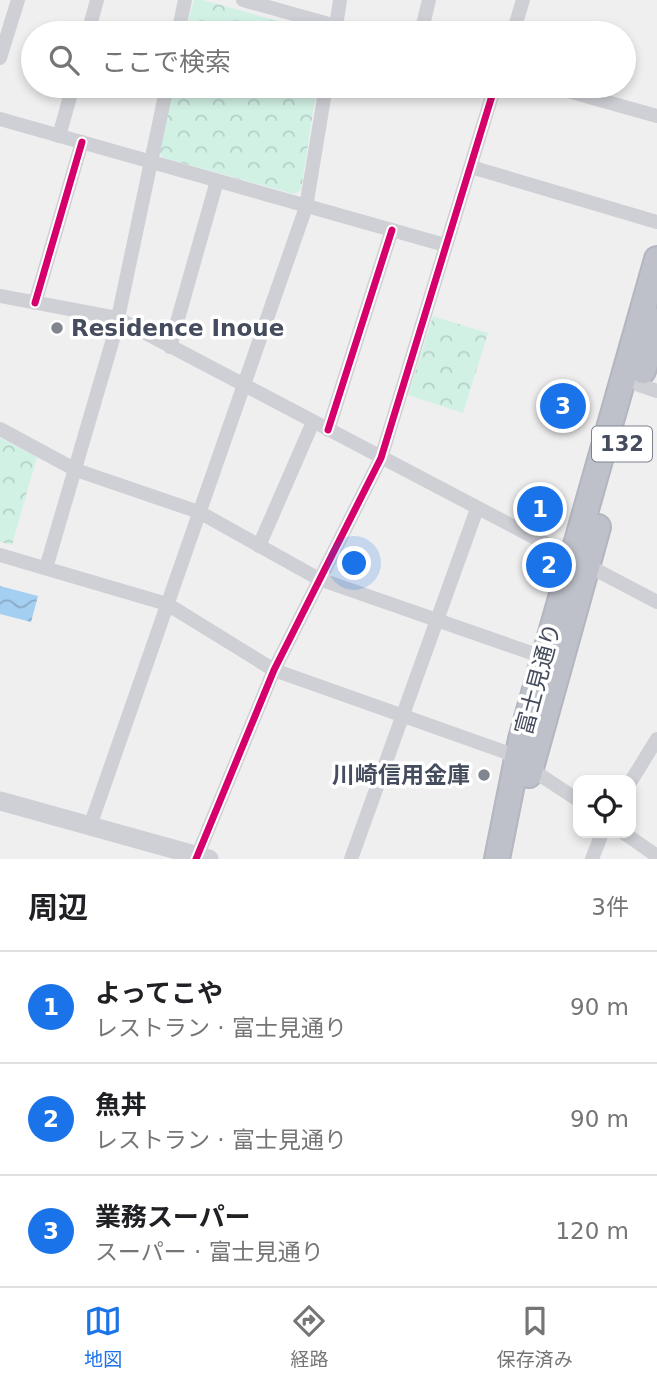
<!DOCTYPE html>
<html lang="ja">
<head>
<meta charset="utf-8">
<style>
  :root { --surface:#fff; --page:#f2f2f2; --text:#202124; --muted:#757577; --line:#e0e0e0; --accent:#1a73e8 }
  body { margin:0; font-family:"DejaVu Sans","Noto Sans JP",sans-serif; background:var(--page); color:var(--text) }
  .controls { position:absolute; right:21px; bottom:21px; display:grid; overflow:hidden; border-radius:14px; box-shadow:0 4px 10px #0003 }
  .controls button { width:63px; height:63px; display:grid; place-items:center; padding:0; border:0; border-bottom:2px solid var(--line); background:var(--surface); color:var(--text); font:35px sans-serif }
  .you { position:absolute; left:355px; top:564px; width:24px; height:24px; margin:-18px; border:5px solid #fff; border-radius:50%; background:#1a73e8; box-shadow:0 0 0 10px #1a73e833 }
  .badge { display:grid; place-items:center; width:46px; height:46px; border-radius:50%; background:var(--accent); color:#fff; font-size:23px; font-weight:700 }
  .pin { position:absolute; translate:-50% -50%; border:4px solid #fff; box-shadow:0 2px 7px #0006 }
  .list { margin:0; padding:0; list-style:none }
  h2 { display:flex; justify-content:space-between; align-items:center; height:91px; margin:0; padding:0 28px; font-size:30px }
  h2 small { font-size:23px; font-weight:400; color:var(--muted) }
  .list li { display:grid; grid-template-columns:46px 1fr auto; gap:21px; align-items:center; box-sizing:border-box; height:112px; padding:0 28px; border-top:2px solid var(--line) }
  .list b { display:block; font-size:26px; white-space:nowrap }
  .list p { margin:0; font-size:23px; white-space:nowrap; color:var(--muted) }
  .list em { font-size:23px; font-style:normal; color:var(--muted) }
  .icon { flex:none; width:38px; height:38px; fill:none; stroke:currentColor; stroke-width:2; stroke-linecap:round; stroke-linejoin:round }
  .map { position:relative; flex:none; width:657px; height:859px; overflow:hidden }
  .search { position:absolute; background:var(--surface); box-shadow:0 4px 10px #0003; left:21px; right:21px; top:21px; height:77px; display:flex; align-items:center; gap:18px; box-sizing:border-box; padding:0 24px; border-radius:38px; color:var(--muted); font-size:26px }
  .sheet { height:427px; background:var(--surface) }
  nav { display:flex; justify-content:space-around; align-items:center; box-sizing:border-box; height:98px; border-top:2px solid var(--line); background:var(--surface); font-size:19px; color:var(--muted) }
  nav a { display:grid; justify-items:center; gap:4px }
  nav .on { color:var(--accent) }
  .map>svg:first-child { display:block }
  .park { fill:url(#park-crowns) }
  .water { fill:url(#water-waves) }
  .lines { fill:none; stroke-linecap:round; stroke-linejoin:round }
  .highway-casing { stroke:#b3b6bf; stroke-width:28 }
  .street { stroke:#cfd0d5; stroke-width:14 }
  .secondary { stroke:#ced0d5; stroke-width:19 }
  .highway { stroke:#bec1c9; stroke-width:24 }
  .cycleway-casing { stroke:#fff; stroke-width:11 }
  .cycleway { stroke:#d6006c; stroke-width:7 }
  .poi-dot { fill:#818590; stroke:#fff; stroke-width:2.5 }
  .labels { text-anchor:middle; stroke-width:7; stroke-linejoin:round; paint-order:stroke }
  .shield { fill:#fff; stroke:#7d828e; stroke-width:2 }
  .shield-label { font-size:21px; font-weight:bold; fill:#454c5d }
  .poi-label { font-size:23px; font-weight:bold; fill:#454c5d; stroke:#fff; text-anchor:start }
  .street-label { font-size:23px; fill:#454c5d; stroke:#fff }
</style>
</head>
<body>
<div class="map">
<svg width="657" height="859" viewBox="0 0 657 859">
  <defs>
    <pattern id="park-crowns" width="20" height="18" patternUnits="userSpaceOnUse" patternTransform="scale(1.75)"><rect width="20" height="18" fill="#d2f1e5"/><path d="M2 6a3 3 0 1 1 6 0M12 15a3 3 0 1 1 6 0" fill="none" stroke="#b6d0c7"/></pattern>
    <pattern id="water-waves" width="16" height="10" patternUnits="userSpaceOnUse" patternTransform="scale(1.75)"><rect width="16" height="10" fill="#a4cff1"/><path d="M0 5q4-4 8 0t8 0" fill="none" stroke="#87aac6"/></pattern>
  </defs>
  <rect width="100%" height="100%" fill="#f0efef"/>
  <!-- park -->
  <g class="park">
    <path d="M194,0H203L321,33H185Z"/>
    <path d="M174,86H317L301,190L294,194L164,158L159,153Z"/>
    <path d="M433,316L488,333L463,413L408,395Z"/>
    <path d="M0,438L37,457L12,545L0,542Z"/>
  </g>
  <!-- water -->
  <path class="water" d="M0,586L38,596L31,622L0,614Z"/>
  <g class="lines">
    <defs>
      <g id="highway">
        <path d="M643,371L657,321"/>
        <path d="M529,775L598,527"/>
        <path d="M497,859L521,739L657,259"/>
      </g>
    </defs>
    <!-- highway casing -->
    <use href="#highway" class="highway-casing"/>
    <!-- street -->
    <g class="street">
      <path d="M243,0L361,33"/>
      <path d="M88,33L97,0"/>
      <path d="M178,33L185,0"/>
      <path d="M335,33L340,0"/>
      <path d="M421,33L429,0"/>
      <path d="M513,33L523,0"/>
      <path d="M0,58L18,0"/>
      <path d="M550,86L657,116"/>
      <path d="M0,119L445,245"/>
      <path d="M59,136L73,86"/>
      <path d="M471,167L657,222"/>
      <path d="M0,296L117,318L657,602"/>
      <path d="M35,303L82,142"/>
      <path d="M170,347L217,181"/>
      <path d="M639,385L657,391"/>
      <path d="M0,429L76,470L199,512L319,579L543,657"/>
      <path d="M328,430L392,230"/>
      <path d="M259,546L313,422"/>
      <path d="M0,555L167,604L274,670L505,752L578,800"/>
      <path d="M46,568L115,332L167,86"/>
      <path d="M631,781L657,739"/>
      <path d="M90,826L306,207L326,86"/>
      <path d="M624,833L657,856"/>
      <path d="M196,859L274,670L381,458L495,86"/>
      <path d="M351,859L477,509"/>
      <path d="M592,859L602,833"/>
    </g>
    <!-- secondary -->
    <path class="secondary" d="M0,801L209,859"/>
    <!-- highway -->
    <use href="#highway" class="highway"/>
    <defs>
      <g id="cycleway">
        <path d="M35,303L82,142"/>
        <path d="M328,430L392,230"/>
        <path d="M196,859L274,670L381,458L495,86"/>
      </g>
    </defs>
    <!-- cycleway casing -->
    <use href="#cycleway" class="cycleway-casing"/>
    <!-- cycleway -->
    <use href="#cycleway" class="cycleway"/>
  </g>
  <!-- markers -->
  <g class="poi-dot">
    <circle cx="57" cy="328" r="7"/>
    <circle cx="484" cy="775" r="7"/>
  </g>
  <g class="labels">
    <!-- shield labels -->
    <rect class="shield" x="592" y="426.5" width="60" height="35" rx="5"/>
    <g class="shield-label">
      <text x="622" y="451">132</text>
    </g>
    <!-- poi labels -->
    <g class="poi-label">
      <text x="71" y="336">Residence Inoue</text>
      <text x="470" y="783" text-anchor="end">川崎信用金庫</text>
    </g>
    <!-- street labels -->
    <g class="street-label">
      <text transform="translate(538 679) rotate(-75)" y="8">富士見通り</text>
    </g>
  </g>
</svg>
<div class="controls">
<button><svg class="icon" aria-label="locate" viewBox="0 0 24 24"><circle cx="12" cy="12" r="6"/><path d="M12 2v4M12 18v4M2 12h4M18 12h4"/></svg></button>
</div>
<div class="you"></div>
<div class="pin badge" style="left:540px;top:509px">1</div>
<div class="pin badge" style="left:549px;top:565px">2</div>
<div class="pin badge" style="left:563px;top:406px">3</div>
<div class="search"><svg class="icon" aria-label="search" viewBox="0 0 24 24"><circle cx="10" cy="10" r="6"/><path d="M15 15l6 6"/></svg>ここで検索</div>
</div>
<section class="sheet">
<h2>周辺<small>3件</small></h2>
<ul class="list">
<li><span class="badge">1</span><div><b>よってこや</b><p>レストラン · 富士見通り</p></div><em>90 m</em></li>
<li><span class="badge">2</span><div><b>魚丼</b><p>レストラン · 富士見通り</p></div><em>90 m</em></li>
<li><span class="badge">3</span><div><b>業務スーパー</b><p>スーパー · 富士見通り</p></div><em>120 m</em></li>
</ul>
</section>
<nav>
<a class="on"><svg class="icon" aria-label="map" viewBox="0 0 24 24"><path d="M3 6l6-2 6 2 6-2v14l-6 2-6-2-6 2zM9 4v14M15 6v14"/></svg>地図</a>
<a><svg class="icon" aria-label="directions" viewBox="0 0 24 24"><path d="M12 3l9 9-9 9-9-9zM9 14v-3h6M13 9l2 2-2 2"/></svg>経路</a>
<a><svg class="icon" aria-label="saved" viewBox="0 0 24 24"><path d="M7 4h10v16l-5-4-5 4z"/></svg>保存済み</a>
</nav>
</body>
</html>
